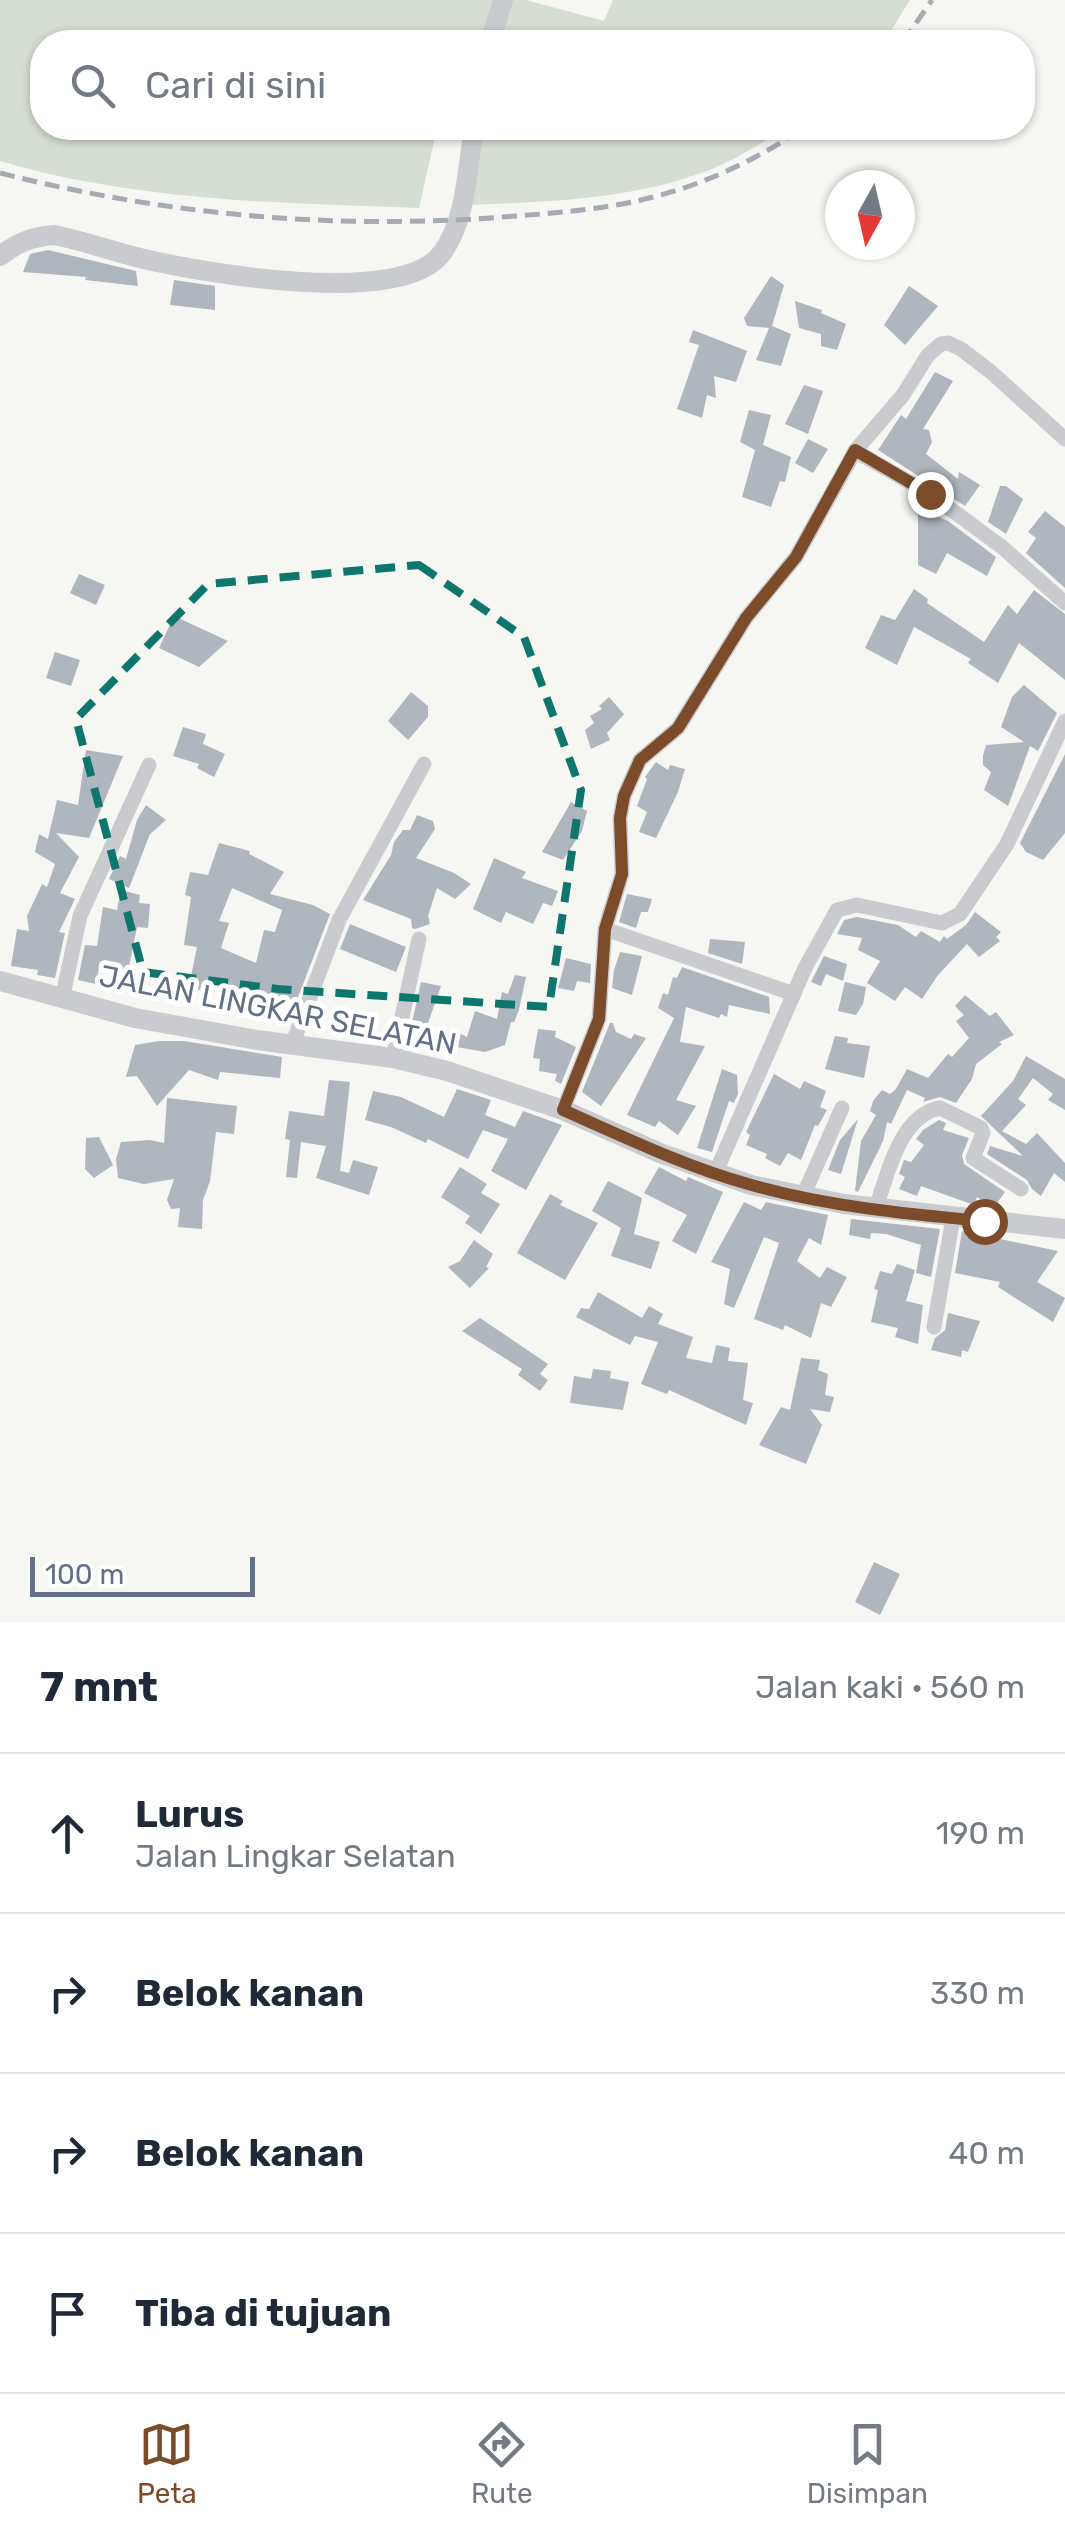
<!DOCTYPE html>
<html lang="id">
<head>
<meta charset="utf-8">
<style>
  :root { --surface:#fff; --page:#f2f2f3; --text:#1f2937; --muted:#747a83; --line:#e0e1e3; --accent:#7c4c2a }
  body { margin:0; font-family:Rubik,sans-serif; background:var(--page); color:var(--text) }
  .compass { position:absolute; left:825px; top:170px; width:90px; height:90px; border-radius:50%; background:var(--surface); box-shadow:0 2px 8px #0004; rotate:188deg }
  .scale { position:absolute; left:30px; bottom:25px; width:225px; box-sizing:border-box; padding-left:10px; border:5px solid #637086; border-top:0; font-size:28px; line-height:35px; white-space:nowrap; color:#637086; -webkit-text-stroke:8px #fff; paint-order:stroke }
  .stop { position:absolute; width:30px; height:30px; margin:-22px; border:8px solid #7c4c2a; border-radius:50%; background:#fff }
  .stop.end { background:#7c4c2a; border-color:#fff; box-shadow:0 2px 10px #0008 }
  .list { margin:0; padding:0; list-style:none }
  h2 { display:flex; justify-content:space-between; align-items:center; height:130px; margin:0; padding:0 40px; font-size:42px }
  h2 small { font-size:32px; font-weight:400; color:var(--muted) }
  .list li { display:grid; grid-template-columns:65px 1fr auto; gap:30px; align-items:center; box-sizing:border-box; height:160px; padding:0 40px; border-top:2px solid var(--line) }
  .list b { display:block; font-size:38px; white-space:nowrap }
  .list p { margin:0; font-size:32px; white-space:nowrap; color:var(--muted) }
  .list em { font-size:32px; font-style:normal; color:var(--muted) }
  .icon { flex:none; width:55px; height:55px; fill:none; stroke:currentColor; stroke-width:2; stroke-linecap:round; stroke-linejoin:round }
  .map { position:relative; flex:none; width:1065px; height:1622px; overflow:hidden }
  .search { position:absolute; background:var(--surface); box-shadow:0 2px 8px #0004; left:30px; right:30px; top:30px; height:110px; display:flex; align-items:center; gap:25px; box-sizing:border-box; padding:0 35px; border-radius:40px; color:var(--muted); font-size:38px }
  .sheet { height:770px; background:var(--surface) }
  nav { display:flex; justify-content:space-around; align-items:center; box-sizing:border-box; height:140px; border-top:2px solid var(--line); background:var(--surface); font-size:28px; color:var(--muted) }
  nav a { display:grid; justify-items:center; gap:5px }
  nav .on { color:var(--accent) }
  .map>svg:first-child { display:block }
  .green { fill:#d6ded3 }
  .building { fill:#b0b6bd; fill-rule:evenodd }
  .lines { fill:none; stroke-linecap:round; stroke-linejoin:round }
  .minor { stroke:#c9cbcf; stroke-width:15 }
  .tertiary { stroke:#c9cbcf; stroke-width:20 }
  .rail { stroke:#a6aab2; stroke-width:5; stroke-dasharray:15 8; stroke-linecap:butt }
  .route { stroke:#7c4c2a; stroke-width:12 }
  .marked { fill:none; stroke:#0f766e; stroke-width:8; stroke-dasharray:20 12; stroke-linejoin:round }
  .labels { text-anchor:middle; stroke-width:10; stroke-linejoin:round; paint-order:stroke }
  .street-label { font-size:30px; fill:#637086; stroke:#fff }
</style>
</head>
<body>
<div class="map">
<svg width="1065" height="1622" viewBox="0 0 1065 1622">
  <rect width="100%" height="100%" fill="#f6f7f3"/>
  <!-- green -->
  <g class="green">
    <path d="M0,0H494L483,42H42V128H437L419,208C278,203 136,201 0,161Z"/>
    <path d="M511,0H526L604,21L613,0H910L884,42H499Z"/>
    <path d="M480,128H786C760,144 733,161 704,172C629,200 543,202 465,205Z"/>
  </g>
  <!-- building -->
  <g class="building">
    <path d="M48,250L136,271L138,286L85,280L86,277L23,272L30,254Z"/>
    <path d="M771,276L784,285L772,326L791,334L781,366L756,360L769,328L747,326L744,318Z"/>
    <path d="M174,280L215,286V310L170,305Z"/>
    <path d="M909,286L938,306L905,345L884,325Z"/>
    <path d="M795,301L822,310L821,313L846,324L837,350L821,346V334L799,328Z"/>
    <path d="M693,330L747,351L736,382L714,376L716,398L707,395L702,418L677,409L699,345L689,342Z"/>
    <path d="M935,372L953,381L923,429L929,430L932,442L926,454L958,479L959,472L980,485L965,506L878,450L901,415L906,419Z"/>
    <path d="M804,385L823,391L808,434L785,424Z"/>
    <path d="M749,410L771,415L763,445L791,457L785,482L780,481L771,507L742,497L755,450L740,442Z"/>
    <path d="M808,439L828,449L813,473L795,463Z"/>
    <path d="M1000,486H1006L1023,499L1006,534L988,522Z"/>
    <path d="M918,508L948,521L996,557L987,576L947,553L936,574L918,565Z"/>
    <path d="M1045,511L1065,527V588L1026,553L1036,538L1028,532Z"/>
    <path d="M79,574L105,585L96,605L70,593Z"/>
    <path d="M914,589L928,599L927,603L984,642L1008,605L1017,614L1034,590L1065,614V680L1019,643L998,683L968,663L971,659L914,627L897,665L865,648L881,615L895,620Z"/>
    <path d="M174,616L228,641L199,667L159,648Z"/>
    <path d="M55,652L80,660L71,686L46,678Z"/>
    <path d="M1024,685L1057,713L1038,751L1030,746L1008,806L984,790L991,772L983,765V756L986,745L1024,742L1001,727L1012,697Z"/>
    <path d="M411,692L428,706V717L408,740L388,721Z"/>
    <path d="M609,697L624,714L607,733L610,740L591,749L585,730L594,723L590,716L602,709L599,706Z"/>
    <path d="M183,727L206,734L203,744L225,754L214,777L197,768L199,764L173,756Z"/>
    <path d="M86,750L123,756L89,838L56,833L79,857L60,893L75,899L59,932L65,933L55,978L37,975L38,970L11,966L17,929L29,931L27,916L42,884L47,887L55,864L35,852L39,834L48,839L57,800L78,805Z"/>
    <path d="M1065,754V833L1043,860L1026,852L1020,843Z"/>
    <path d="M656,762L668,770L670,765L685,769L678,792L656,838L639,832L647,812L637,806L647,779L645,777Z"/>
    <path d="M571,802L587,811L582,831L563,860L542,852Z"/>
    <path d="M146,805L166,820L150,834L129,888L109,879L120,856L126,859L137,820Z"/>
    <path d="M417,815L433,821L435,829L416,858L454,873L471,884L455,899L437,888L428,916L430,924L415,929L412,928L411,919L363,900L391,855L394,842L403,830H410Z"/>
    <path d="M219,843L250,851L249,854L284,872L270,894L313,905L330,914L295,1005L275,1000L273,1005L258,1000L259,994L209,981L205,992L189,986L197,947L184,945L191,897L185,895L190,872L208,875ZM232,888L282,910L275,932L264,930L256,963L221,948L229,923L219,921Z"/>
    <path d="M494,858L526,872L522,878L558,891L552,906L543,903L533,924L506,912L501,923L473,909Z"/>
    <path d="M121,890L140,895L139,903L150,904L148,928L137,927L128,972L99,968L96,984L78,980L85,945L97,946L103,907L117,910Z"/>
    <path d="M627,894L652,899L648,912H641L636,928L619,922Z"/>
    <path d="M975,912L1001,932L996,937L1000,941L979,957L967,944L938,975L922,999L905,987L895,1001L867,983L880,961L858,950L862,938L837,934L844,920L857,917L898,925L916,937L921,931L940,942L944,936L947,939L966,925Z"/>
    <path d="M350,924L406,947L396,972L340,949Z"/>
    <path d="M710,939L745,942L742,964L708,953Z"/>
    <path d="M620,952L642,956L632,995L612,988L614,970Z"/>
    <path d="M824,956L847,964L843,981L826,974L821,986L811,982Z"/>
    <path d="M566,958L591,964L590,983L577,981L574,991L558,988Z"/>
    <path d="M682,967L769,997L770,1014L729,1005L727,1017L721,1014L719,1018L686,1007L680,1042L705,1046L676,1100L696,1106L678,1135L659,1121L655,1127L627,1115L674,1018L658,1008L663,993L668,995L673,977L677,978Z"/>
    <path d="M515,975L526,977L519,1010L514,1022H511L505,1045L485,1052L440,1044L444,1031L453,1030L467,1037L475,1011L497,1019L502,992L508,994Z"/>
    <path d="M421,982L441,986L427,1026L412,1023Z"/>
    <path d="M845,982L866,987L863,1004L856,1015L838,1011Z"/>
    <path d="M965,995L990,1016L996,1012L1014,1035L999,1042L1002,1044L976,1064L972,1079L956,1103L940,1097L923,1102L925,1098L907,1090L891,1124L887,1122L883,1141L858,1192L855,1191L861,1141L876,1115L870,1111L873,1101L882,1090L890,1094L896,1089L907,1069L928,1078L948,1054L952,1057L969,1038L956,1021L964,1015L955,1006Z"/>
    <path d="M610,1023H613L616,1032L631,1039L634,1034L646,1038L601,1106L582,1092Z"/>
    <path d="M538,1029L556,1031L555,1037L576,1047L561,1084L555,1081L557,1074L539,1071L540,1059L533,1058Z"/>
    <path d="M835,1036L848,1038L847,1043L870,1046L864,1078L825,1069Z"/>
    <path d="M159,1041H184L282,1057L280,1078L220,1072L218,1080L189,1070L157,1106L137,1076L126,1077L135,1045Z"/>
    <path d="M1026,1056L1065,1079V1110L1048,1100L1053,1094L1033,1078L1018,1099L1026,1105L1002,1131L1026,1144L1037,1133L1065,1163V1182L1054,1173L1041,1196L1032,1189L1027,1180L987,1154L990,1146L1023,1156L981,1116L1013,1081Z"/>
    <path d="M722,1069L737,1075L738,1094L734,1103L729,1101L712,1152L697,1148Z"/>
    <path d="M774,1074L800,1089L804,1081L826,1091L820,1107L827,1110L818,1126L815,1125L801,1160L788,1153L780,1166L765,1158L767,1154L746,1145L750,1135L746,1132Z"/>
    <path d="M329,1080L350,1082L340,1171L349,1173L353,1160L378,1167L369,1195L316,1178L326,1146L301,1142L297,1178L286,1177L290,1140L285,1139L289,1111L324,1116Z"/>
    <path d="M457,1089L491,1100L485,1115L515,1127L523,1111L562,1125L526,1190L491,1171L508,1139L483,1130L468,1159L428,1139L426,1143L391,1127L365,1120L373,1091L401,1097L444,1117Z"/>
    <path d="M167,1098L237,1106L234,1134L216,1132L210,1181L203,1200L202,1229L178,1227L180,1208L171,1209L167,1200L174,1179L144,1184L118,1178L116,1159L121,1142L150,1140L164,1143Z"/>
    <path d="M858,1119L841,1174L828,1170L840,1140Z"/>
    <path d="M939,1120L946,1123L943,1130L969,1138L962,1155L964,1164L1005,1192L994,1207L977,1197L974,1205L921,1186L917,1196L899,1189L905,1177L899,1174L904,1160L911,1162L924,1145L916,1139L923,1130Z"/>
    <path d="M99,1137L113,1165L94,1178L85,1169L86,1138Z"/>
    <path d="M460,1167L487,1184L481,1193L500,1204L481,1234L465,1223L470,1216L441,1197Z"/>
    <path d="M659,1167L686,1181L688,1177L723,1192L696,1254L672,1241L687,1215L644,1193Z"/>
    <path d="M608,1181L642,1198L634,1234L660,1242L651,1269L611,1256L621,1228L592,1211Z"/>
    <path d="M550,1194L563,1201L560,1205L598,1223L565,1280L517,1253Z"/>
    <path d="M744,1202L761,1210L766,1202L828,1215L821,1245L809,1238L797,1261L820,1278L827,1267L847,1277L831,1307L821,1303L811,1338L785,1325L783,1330L754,1319L779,1243L764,1237L734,1308L724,1304L730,1269L711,1262Z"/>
    <path d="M851,1219L940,1229L931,1277L916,1273L921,1245L886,1234L871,1233L870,1239L849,1235Z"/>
    <path d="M962,1231L1058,1251L1037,1282L1065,1298L1053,1322L998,1287L1000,1282L955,1273Z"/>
    <path d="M474,1240L493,1254L486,1267L489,1268L470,1288L448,1267L460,1261Z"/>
    <path d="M897,1264L915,1270L906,1301L923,1305L918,1344L895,1337L898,1328L871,1322L878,1290L874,1289L880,1271L892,1274Z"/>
    <path d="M598,1292L642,1318L649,1306L663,1314L658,1324L693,1337L686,1358L712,1363L716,1345L730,1348L728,1361L748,1363L743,1400L753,1403L746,1425L669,1390L667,1394L641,1384L658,1342L635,1336L630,1345L576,1317L581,1308L589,1309Z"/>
    <path d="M948,1313L980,1321L968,1352L962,1350L961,1357L931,1350L935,1338L945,1330Z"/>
    <path d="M480,1318L548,1364L540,1374L548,1380L540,1391L518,1375L522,1369L462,1331Z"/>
    <path d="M801,1358L820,1360L818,1370L828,1374L825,1395L834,1397L830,1412L810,1409L822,1425L806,1464L759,1445L781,1407L790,1410Z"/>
    <path d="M593,1369L611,1371L610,1378L629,1382L623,1410L570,1403L574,1376L591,1379Z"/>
    <path d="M874,1562L900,1574L880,1615L855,1602Z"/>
  </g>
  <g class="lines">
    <!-- minor -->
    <g class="minor">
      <path d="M855,451L930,494L1002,547L1065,603"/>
      <path d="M605,929L794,994"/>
      <path d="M62,999L80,916L149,765"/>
      <path d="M292,1045L339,920L424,764"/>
      <path d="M393,1058L419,939"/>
      <path d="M563,1110L599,1019L605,929L622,874L620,818L624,796L640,760L678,728L746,618L796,557L855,451L903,395L928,355L941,344L948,343L961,349L991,372L1065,439"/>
      <path d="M715,1174L805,968L837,910L857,905L942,923L960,914L1007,844L1065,721"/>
      <path d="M803,1196L842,1108"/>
      <path d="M876,1208C887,1175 900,1115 940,1108L981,1128L983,1133L973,1158L1021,1189"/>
      <path d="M934,1327L953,1218"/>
    </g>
    <!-- tertiary -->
    <g class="tertiary">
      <path d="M490,42L503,0"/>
      <path d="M0,256C18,242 32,237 54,235C85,241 114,252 144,259C204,273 402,308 442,253C467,219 467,168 474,128"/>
      <path d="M0,981L135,1018L257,1040L393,1058L447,1071L563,1110L660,1153L751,1185L844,1204L1065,1229"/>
    </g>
    <!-- rail -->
    <g class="rail">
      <path d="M903,42L932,0"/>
      <path d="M0,173C165,215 334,230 503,217C554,213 604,210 653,197C706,184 759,158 804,128"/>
    </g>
  </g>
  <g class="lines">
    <!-- route -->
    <path class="route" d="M930,494L855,450L796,557L746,618L678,728L640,760L624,796L620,818L622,874L605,929L599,1019L563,1110C624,1137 684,1166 748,1184C824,1206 906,1214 984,1221"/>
  </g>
  <!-- marked area -->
  <path class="marked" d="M419,565L524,637L581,790L549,1007L278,989L143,972L76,719L208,584Z"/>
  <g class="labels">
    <!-- street labels -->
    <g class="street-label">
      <text transform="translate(278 1010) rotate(11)" y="10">JALAN LINGKAR SELATAN</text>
    </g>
  </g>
</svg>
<svg class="compass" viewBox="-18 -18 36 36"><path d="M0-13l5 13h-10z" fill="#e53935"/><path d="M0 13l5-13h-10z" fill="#747a83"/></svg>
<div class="scale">100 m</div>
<div class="stop" style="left:984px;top:1221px"></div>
<div class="stop end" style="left:930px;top:494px"></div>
<div class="search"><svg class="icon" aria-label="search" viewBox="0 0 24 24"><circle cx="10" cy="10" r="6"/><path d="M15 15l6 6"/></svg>Cari di sini</div>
</div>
<section class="sheet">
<h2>7 mnt<small>Jalan kaki · 560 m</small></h2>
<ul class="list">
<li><svg class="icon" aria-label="ahead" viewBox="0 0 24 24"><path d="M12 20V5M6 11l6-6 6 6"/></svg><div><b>Lurus</b><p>Jalan Lingkar Selatan</p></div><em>190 m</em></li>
<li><svg class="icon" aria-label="right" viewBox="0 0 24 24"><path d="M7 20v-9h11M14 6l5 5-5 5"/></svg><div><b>Belok kanan</b></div><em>330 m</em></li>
<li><svg class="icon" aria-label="right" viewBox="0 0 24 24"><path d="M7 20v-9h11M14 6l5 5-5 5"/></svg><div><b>Belok kanan</b></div><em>40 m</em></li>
<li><svg class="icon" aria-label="arrive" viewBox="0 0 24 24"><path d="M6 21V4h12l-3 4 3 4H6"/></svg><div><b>Tiba di tujuan</b></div></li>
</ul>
</section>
<nav>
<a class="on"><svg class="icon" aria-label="map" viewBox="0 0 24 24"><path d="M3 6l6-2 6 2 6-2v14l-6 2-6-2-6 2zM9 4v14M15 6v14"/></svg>Peta</a>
<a><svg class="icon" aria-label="directions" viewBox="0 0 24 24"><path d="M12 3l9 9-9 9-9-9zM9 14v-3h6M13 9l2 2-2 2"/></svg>Rute</a>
<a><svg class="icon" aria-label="saved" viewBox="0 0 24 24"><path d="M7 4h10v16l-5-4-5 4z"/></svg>Disimpan</a>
</nav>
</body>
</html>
